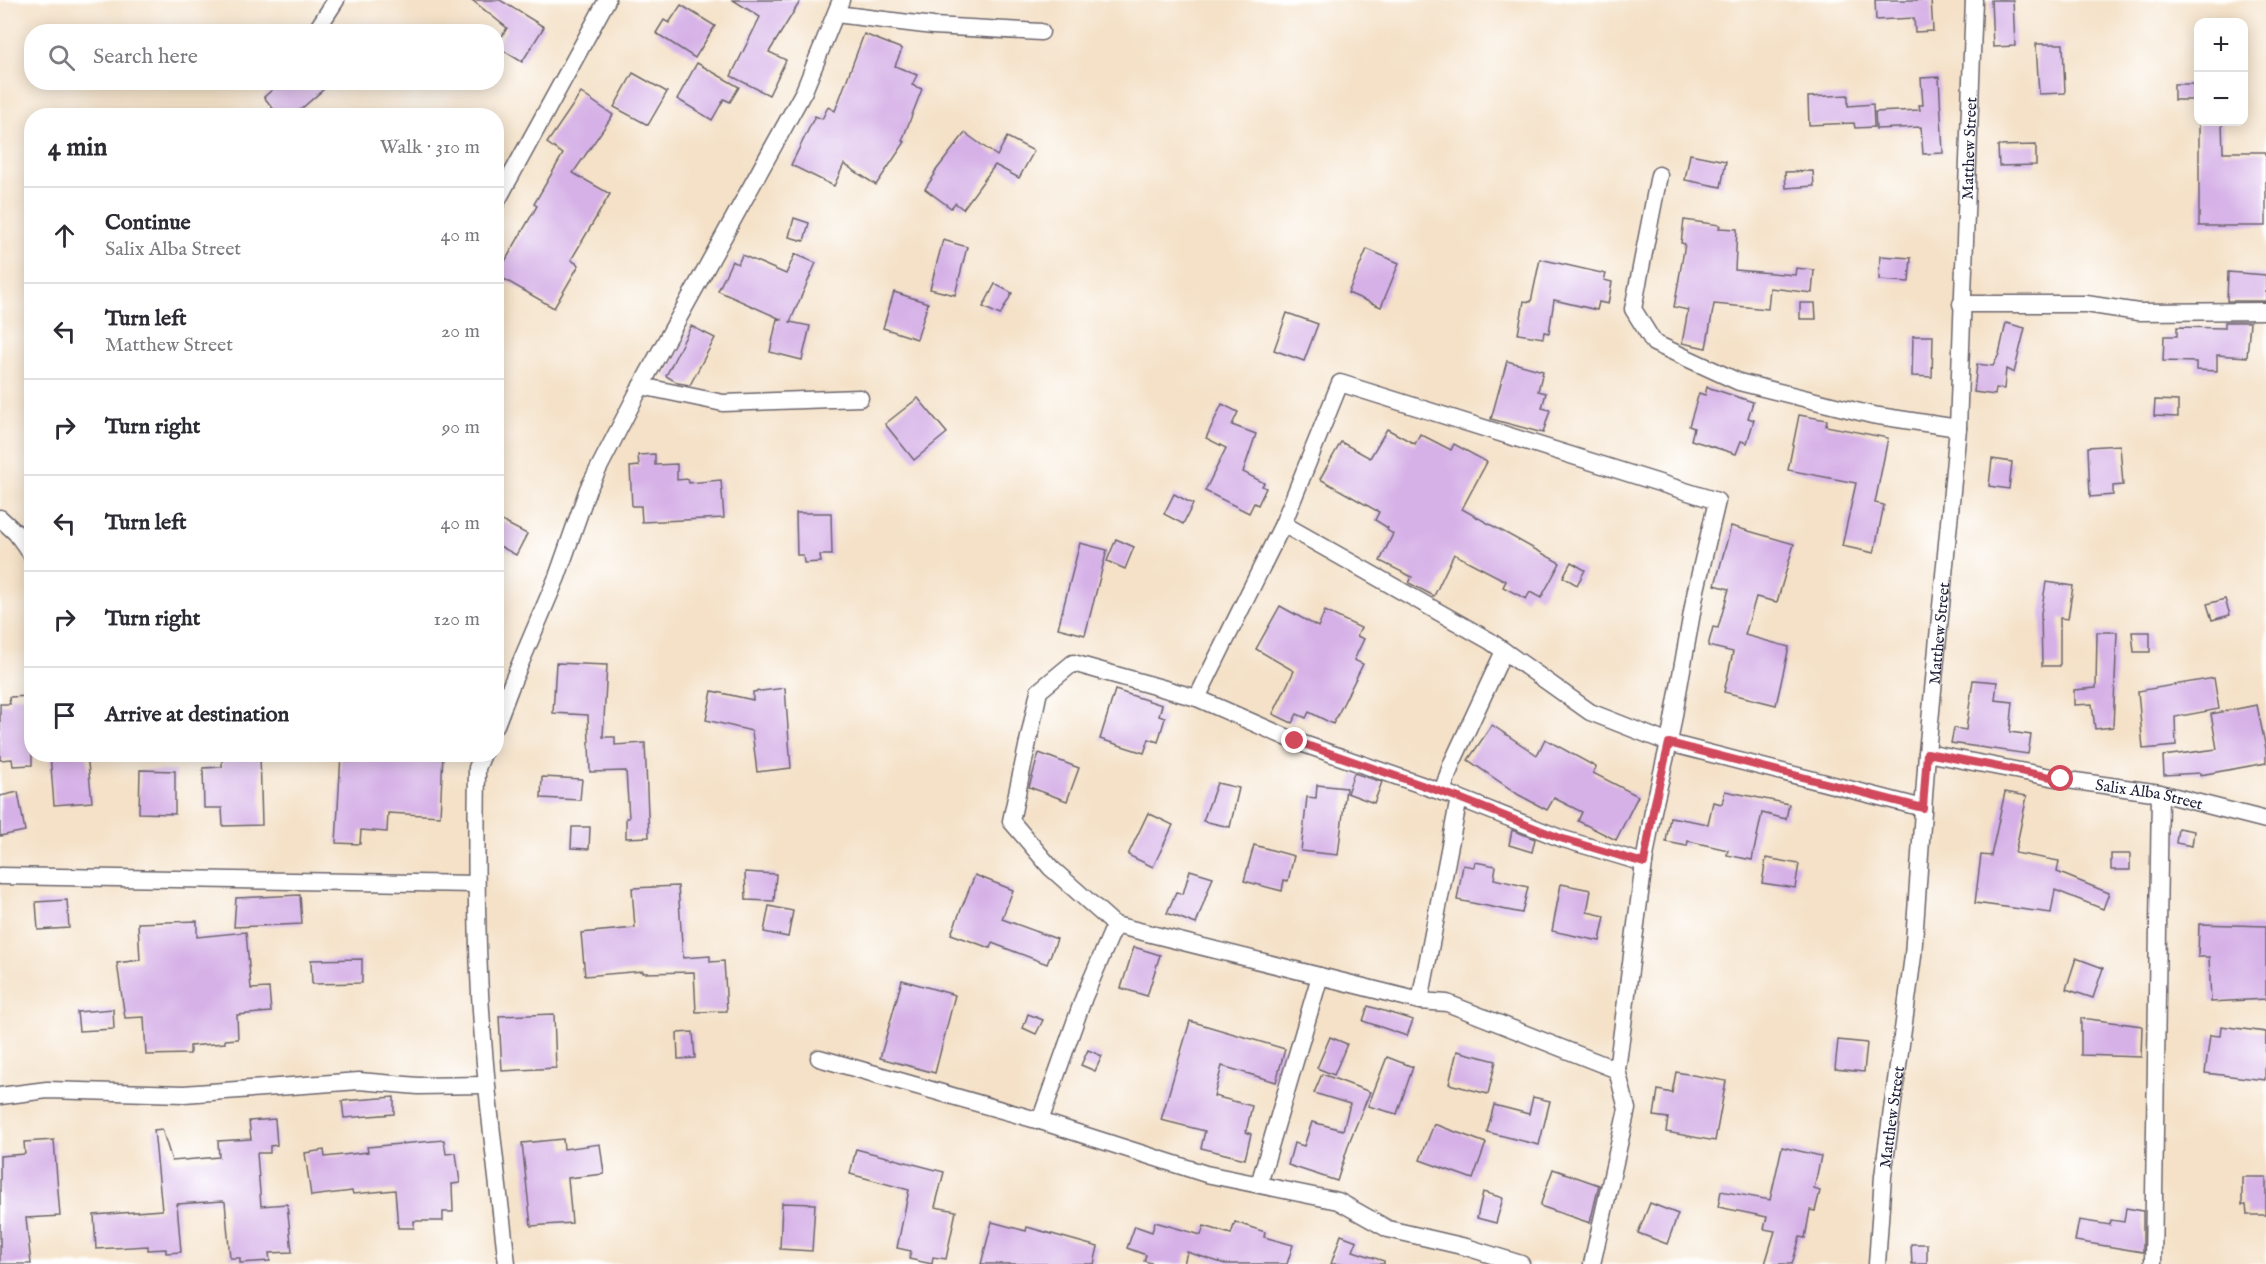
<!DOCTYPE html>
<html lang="en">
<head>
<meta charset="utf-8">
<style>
  :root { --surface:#fff; --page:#f2f2f3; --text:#2b2b33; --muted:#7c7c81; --line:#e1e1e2 }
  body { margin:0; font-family:"IM FELL English",serif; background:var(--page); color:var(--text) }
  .controls { position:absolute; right:18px; top:18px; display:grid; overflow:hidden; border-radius:12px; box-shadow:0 3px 15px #0003 }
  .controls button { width:54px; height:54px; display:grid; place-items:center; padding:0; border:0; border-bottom:2px solid var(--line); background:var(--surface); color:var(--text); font:30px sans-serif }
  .stop { position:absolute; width:18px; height:18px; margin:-14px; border:4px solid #d1495b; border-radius:50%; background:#fff }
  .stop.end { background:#d1495b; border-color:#fff; box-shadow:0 2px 6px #0008 }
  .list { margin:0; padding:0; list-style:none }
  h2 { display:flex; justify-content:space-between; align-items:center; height:78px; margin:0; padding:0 24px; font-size:26px }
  h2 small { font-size:20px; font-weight:400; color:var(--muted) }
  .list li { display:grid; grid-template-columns:39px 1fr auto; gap:18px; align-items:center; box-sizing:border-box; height:96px; padding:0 24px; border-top:2px solid var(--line) }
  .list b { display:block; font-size:22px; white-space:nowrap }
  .list p { margin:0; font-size:20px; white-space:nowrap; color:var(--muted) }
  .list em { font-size:20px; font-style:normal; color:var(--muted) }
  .icon { flex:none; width:33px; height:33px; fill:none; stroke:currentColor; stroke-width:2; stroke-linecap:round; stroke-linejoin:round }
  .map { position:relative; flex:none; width:2266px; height:1264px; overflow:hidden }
  .search { position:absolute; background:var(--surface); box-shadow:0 3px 15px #0003; left:24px; top:24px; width:480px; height:66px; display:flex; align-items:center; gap:15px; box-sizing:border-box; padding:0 21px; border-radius:24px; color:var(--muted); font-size:22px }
  .panel { position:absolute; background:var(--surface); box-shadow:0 3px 15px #0003; left:24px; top:108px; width:480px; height:654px; border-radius:24px }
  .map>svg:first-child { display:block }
  .building { fill:#d6b1e7 }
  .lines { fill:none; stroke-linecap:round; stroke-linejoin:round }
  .street-casing { stroke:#6c656c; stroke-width:19 }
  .street { stroke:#fff; stroke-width:16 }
  .route { stroke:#d1495b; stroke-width:8 }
  .labels { text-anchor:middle; stroke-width:4.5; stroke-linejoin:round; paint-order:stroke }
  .street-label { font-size:16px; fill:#22223b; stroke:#fff }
</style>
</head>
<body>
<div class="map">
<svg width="2266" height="1264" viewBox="0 0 2266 1264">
  <rect width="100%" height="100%" fill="#fff"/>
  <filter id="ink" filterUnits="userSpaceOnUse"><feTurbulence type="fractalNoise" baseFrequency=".0167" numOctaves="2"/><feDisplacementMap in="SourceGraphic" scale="12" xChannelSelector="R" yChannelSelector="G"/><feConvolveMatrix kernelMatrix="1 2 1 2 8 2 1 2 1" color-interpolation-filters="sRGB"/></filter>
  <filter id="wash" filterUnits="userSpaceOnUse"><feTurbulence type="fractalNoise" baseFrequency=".008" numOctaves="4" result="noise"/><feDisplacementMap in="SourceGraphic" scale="24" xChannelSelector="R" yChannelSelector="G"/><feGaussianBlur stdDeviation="1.35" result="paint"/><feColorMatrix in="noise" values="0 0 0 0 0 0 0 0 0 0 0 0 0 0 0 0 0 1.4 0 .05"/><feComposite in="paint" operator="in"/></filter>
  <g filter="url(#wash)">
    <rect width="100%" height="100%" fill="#f4e1c7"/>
    <g id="blocks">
      <!-- building -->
      <g class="building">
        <path d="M472,0H500L544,27L522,62L496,46L507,28Z"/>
        <path d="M733,0H801L769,52L786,60L769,95L731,76L760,17Z"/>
        <path d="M1875,0H1931L1933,31L1915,32L1914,18L1876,20Z"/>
        <path d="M1991,0H2013L2015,46L1993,47Z"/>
        <path d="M681,5L715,26L695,58L656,33L664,20L669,23Z"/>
        <path d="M864,34L902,49L895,66L917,75L912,85L922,89L902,141L905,142L876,185L844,164L834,186L791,165L815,116L822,119L828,107L835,111Z"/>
        <path d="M2036,44H2063L2065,93L2039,94Z"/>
        <path d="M697,63L739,87L730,102L724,99L712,120L677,99Z"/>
        <path d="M633,73L667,92L648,125L614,107Z"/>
        <path d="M1939,77L1943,153L1923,154L1921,127L1876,129L1875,112L1920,110L1919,105H1923L1921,78Z"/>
        <path d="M281,82H332L293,116H279L264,97Z"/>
        <rect x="2174" y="84" width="25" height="16"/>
        <path d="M581,93L613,115L573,173L610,194L571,260L579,265L554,308L497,275L537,206L534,204L563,154L547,143Z"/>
        <path d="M1848,95V106L1873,104L1874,127L1855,128L1854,123L1809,125L1808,97Z"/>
        <path d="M2199,122H2222L2223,152H2266V226H2199Z"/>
        <path d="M965,133L997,156L1007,137L1034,151L1019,178L995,165L963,209L955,203L951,208L925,189L935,174L934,173Z"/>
        <path d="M2036,145V165L1999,166L1998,146Z"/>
        <path d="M1690,154L1726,161L1721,187L1685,180Z"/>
        <path d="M1813,171L1814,186L1786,188L1785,172Z"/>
        <path d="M794,218L809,223L804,241L789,237Z"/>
        <path d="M1684,220L1720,225L1719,228L1737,229L1735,270L1795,275L1796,268L1814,270L1812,293L1770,288L1768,309L1714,304L1706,348L1682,343L1688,310L1674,307L1685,244L1681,243Z"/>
        <path d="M943,240L967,247L955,295L930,289Z"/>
        <path d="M1367,249L1399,263L1381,307L1348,293Z"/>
        <path d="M795,254L816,263L790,322L810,326L802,360L770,352L777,319L783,320L718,291L732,261L738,264L742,255L786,274Z"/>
        <path d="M1880,256L1911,258L1909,282L1879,280Z"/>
        <path d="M1540,259L1606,274L1604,280L1612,282L1608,304L1599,302L1597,310L1554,300L1549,333L1544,332L1543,338L1518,334L1524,301L1531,302Z"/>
        <path d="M2228,272L2266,275V301H2227Z"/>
        <path d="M995,284L1012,293L1000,315L983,307Z"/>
        <path d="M894,292L928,303L917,339L883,328Z"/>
        <path d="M1800,303H1815L1816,319H1800Z"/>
        <path d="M1287,313L1318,324L1304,361L1274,350Z"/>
        <path d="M2225,322H2250L2247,357L2217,355V371L2196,370V362L2163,361L2164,336H2177V327L2225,328Z"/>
        <path d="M2006,323L2025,328L2014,373L2006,369L2004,389L1996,388L1995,395L1974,392L1977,364L1993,366L1999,354Z"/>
        <path d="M691,326L715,338L690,385L678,383L666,376Z"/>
        <path d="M1913,336H1933L1932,377L1912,376Z"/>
        <path d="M1507,361L1543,371L1538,391L1546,393L1542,408L1550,410L1543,433L1491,419Z"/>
        <path d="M1707,387L1753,402L1748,418L1754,420L1747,443L1741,441L1736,454L1691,440L1694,428L1689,426L1699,393L1705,395Z"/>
        <path d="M918,398L947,433L914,460L885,424Z"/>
        <path d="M2155,400L2178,401V417L2154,416Z"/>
        <path d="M1222,404L1238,412L1232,425L1256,434L1243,472L1264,483L1262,486L1266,488L1258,505L1254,503L1249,513L1205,491L1226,448L1206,438Z"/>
        <path d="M1799,415L1827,420L1826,426L1888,438L1875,503L1884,505L1874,553L1842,546L1856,483L1788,470Z"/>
        <path d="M1387,429L1415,444L1420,434L1451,450L1454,444L1487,462L1462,509L1560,563L1541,598L1530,592L1526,599L1503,587L1506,581L1454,554L1434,596L1409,583L1412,577L1380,561L1393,534L1387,530L1388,528L1375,520L1379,512L1320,479L1341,442L1370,458Z"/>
        <path d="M2120,445L2123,485L2113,486V495L2090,497L2088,447Z"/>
        <path d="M655,454V465L677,464V480L688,479L689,483L721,480L724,518L642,522L641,506H632L630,467L639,466L638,455Z"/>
        <path d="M1992,459L2012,462L2009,489L1989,486Z"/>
        <path d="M1174,494L1193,504L1183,524L1164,514Z"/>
        <path d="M796,513H831L832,555H820L821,562L804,563L803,555H797Z"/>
        <path d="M496,518L527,534L516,555L496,544Z"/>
        <path d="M1731,526L1794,544L1777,602L1756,597L1745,635L1789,647L1776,705L1724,692L1733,652L1708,646L1713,627L1718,628L1729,589L1715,585Z"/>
        <path d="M1116,539L1134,547L1125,569L1107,561Z"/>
        <path d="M1080,543L1107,550L1085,635L1058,628Z"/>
        <path d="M1571,562L1585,570L1577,585L1563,577Z"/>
        <path d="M2046,582L2073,586L2068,619L2060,618V666H2042L2041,613Z"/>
        <path d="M2225,599L2230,615L2212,620L2207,604Z"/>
        <path d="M1280,606L1318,627L1325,611L1361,628L1357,636L1364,639L1354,660L1363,664L1333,724L1309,712L1306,718L1297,714L1292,723L1273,714L1294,671L1256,649Z"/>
        <path d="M2097,632H2117L2113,727L2095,729L2092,704L2074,705V690L2096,688Z"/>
        <path d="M2132,632H2150V652H2134Z"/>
        <path d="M556,663L607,665L603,737H615V745L645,743L649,837L626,838V818H629L626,771L590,772L588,715L553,713Z"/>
        <path d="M2214,678L2219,709L2175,717L2176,746L2143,749L2138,691Z"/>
        <path d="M1973,680L1997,682L1995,700L2013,702L2010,732L2031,735L2028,754L1951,743L1954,728L1966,730Z"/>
        <path d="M785,688L791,768L757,772L752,731L706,720L712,691L753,700V692Z"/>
        <path d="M1115,690L1162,705L1159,716L1165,718L1158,742L1149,739L1144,753L1100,739Z"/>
        <path d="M32,696V765L13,766L12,759L0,760V704H10L9,697Z"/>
        <path d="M2257,705L2266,749V763L2200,775V773L2164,775L2163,756L2217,749L2211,714Z"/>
        <path d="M1492,725L1537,755L1545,739L1596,767L1593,773L1638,796L1616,840L1578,821L1582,812L1554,798L1547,810L1519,795L1468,760Z"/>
        <path d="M1039,753L1079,768L1067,801L1029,787Z"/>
        <path d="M50,754H87L92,802L54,805Z"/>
        <path d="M222,754H260L262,825L223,826L222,808H204L203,768L222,767Z"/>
        <path d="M341,754H443L440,816L388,813L387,832L361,830L360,844L336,843Z"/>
        <path d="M140,770L175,771V814L139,813Z"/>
        <path d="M1354,773L1382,782L1374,803L1347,793Z"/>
        <path d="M542,777L582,779L580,800L541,798Z"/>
        <path d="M1217,783L1239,788L1230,827L1203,821Z"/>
        <path d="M1317,785L1346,788L1338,855L1301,851L1307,797L1316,798Z"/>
        <path d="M1725,791L1789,804L1786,819L1762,813L1752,860L1727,855L1728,850L1688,841L1687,846L1666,842L1670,817L1708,824L1713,802L1722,804Z"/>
        <path d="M18,792L25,831L0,836V796Z"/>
        <path d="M2005,792L2027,796L2015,853L2059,861L2057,872L2109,893L2103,909L2055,890L2051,913L1975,903L1981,855L1991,856Z"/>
        <path d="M1148,813L1173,825L1153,867L1128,855Z"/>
        <path d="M572,827H590L589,849L571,848Z"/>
        <path d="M2178,828L2194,831L2192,846L2176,843Z"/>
        <path d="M1512,830L1535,839L1532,852L1509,845Z"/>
        <path d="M1254,845L1294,856L1288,881L1284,880L1282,891L1244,881Z"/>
        <rect x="2111" y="854" width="19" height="16"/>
        <path d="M1766,858L1799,864L1795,888L1762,883Z"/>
        <path d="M1475,862L1496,866L1494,879L1528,887L1522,913L1457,900L1463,865L1474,867Z"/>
        <path d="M1190,870L1213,877L1196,924L1167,913L1176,892L1183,894Z"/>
        <path d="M745,872L776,874L774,901L746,900Z"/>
        <path d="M975,875L1013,890L1002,919L1057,939L1047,964L992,943L990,948L951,934Z"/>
        <path d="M1561,884L1591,890L1587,912L1605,916L1600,941L1552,931Z"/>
        <path d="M678,886L683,958L710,956V962L724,961L727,1011L696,1012L694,972L643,973V971L585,976L581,933L635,928L632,888Z"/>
        <path d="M300,895L302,924L234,927L236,898Z"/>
        <path d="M67,900L69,928L38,930L36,902Z"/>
        <path d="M769,906L793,911L788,937L764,932Z"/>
        <path d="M197,921V937L246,932L251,989L269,988L271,1012L237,1015L238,1039L225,1040V1043L190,1046V1054L146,1055L144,1017L125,1018L117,963L140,960L138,923Z"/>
        <path d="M2199,924L2266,926V999L2211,1002L2209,957H2198Z"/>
        <path d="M1134,947L1160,955L1147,996L1121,988Z"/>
        <path d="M2076,958L2103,968L2093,998L2066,989Z"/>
        <path d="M362,959V983L312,984L311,960Z"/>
        <path d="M902,980L955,995L935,1073L880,1058Z"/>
        <path d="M1368,1006L1413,1020L1407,1036L1363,1021Z"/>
        <path d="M113,1009L114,1029L79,1031L77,1012Z"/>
        <path d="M554,1014L556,1068L502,1071L499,1016Z"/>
        <path d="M1028,1014L1043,1020L1036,1034L1023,1028Z"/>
        <path d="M2081,1018L2142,1026L2141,1057L2081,1055Z"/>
        <path d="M1190,1021L1285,1049L1276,1082L1222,1066L1214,1096L1252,1106L1246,1132L1251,1134L1245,1159L1201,1148L1205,1131L1161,1120Z"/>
        <path d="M2221,1026L2266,1032L2265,1080L2205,1073L2210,1035L2220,1036Z"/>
        <path d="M693,1032L695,1058L678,1059L677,1033Z"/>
        <path d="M1330,1037L1347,1044L1334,1075L1317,1068Z"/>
        <path d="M1838,1040L1867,1043L1864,1072L1835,1069Z"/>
        <path d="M1088,1050L1102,1056L1095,1071L1081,1065Z"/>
        <path d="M1457,1051L1496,1061L1488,1094L1449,1084Z"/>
        <path d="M1387,1057L1413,1067L1397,1114L1368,1106Z"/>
        <path d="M1676,1072L1726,1081L1715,1141L1666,1132L1668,1118L1654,1116L1658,1090L1672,1093Z"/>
        <path d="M1322,1074L1370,1092L1350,1140L1337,1181L1288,1165L1294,1143L1304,1146L1312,1122L1343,1130L1350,1104L1314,1093Z"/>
        <path d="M394,1097V1114L344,1118L342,1101Z"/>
        <path d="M1533,1097L1550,1101L1539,1145L1487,1132L1494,1105L1529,1114Z"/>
        <path d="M275,1119L277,1145L270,1146V1153H257L261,1206L287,1204L292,1252L269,1253L270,1261L240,1263V1258H230L225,1202L223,1201L177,1204L181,1252L166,1253V1249L148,1250V1246L96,1249L94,1215L162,1210L154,1130L162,1129L172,1161L219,1157L218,1141L251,1139L249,1121Z"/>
        <path d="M1434,1124L1486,1143L1473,1179L1420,1160Z"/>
        <path d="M563,1139L564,1149L600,1144L604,1174L568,1178L572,1223L531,1226L522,1143Z"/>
        <path d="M54,1140L60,1216L26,1218L31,1264H0V1156L25,1154L24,1142Z"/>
        <path d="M444,1140L446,1154L456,1153L460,1183L452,1184L453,1212H443V1221H414V1228H398L395,1190L353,1194L352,1191L311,1196L305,1153L324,1150L325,1157L368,1152L367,1147Z"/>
        <path d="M1782,1147L1821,1156L1814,1189L1820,1191L1815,1211L1810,1210L1805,1238L1800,1237L1792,1264H1765L1775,1231L1764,1229L1767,1217L1718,1207L1721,1191L1770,1200Z"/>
        <path d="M856,1149L944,1172L935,1207L956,1211L946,1259L933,1257L932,1264L909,1259L911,1251L897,1248L909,1190L850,1174Z"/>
        <path d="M1553,1169L1599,1185L1590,1223L1540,1206Z"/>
        <path d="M2242,1177H2266V1215H2247L2246,1205H2242Z"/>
        <path d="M1483,1192L1503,1198L1496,1223L1477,1218Z"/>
        <path d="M782,1203L815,1204L812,1251L780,1249Z"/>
        <path d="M1650,1203L1678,1214L1667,1244L1638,1233Z"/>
        <path d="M2126,1208L2143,1211V1252L2075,1241L2079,1220L2110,1225L2111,1220L2124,1222Z"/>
        <path d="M992,1222L1026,1231L1027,1227L1098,1247L1094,1264H981Z"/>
        <path d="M1155,1222L1201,1235L1204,1226L1231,1234L1235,1222L1265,1232L1264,1237L1293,1245L1287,1264H1225L1187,1252L1184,1264H1155L1144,1261L1146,1255L1127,1248L1135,1226L1152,1232Z"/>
        <path d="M1341,1235L1357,1241L1353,1251L1384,1261V1264H1331Z"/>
        <path d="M1911,1244H1927V1264H1912Z"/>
      </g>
    </g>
  </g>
  <g filter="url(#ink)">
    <use href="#blocks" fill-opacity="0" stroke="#6c656c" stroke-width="1.5"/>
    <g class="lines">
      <defs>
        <g id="street">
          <path d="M836,14L933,26L1041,32"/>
          <path d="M316,31L336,0"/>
          <path d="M1659,175L1633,309L1654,343L1739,382L1872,415L1958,428"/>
          <path d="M496,203L607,0"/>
          <path d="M1961,304H2086L2138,312L2266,311"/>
          <path d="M641,386L723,403L860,398"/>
          <path d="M0,518L16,533L32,555"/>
          <path d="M1283,524L1490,641L1590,712L1669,743L1923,808"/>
          <path d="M1197,698L1283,524L1340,383L1717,501L1696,590L1669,743L1653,811L1644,863L1617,1070"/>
          <path d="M496,725L512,683L557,577L588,489L641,386L804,91L841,0"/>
          <path id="s1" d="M1927,753L2061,779L2160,793L2266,820"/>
          <path d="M483,754L477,768C476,837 476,905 479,973C483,1071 496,1167 507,1264"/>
          <path d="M1442,792L1452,763L1504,651"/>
          <path d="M1459,798L1420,1001L1447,1003L1617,1070L1627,1109L1592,1264"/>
          <path d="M0,876L476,884"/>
          <path d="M1115,925L1051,868L1011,821L1039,691L1073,663L1197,698L1295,741L1459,798L1560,838L1644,863"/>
          <path d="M819,1058L1040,1121L1206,1174L1338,1201L1388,1229L1466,1247L1521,1264"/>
          <path d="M0,1096L47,1090L184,1094L359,1081L418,1086L486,1085"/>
          <path d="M1040,1121L1084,997L1115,925L1420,1001"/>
          <path d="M1259,1184L1320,976"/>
          <path id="s2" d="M1877,1264L1883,1176L1913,956L1927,753L1958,428L1974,0"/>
          <path d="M2153,1264L2160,793"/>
        </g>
      </defs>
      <!-- street casing -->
      <use href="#street" class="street-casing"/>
      <!-- street -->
      <use href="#street" class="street"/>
    </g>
  </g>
  <g class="lines" filter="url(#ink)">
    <!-- route -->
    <path class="route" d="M1295,741L1459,798L1560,838L1644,863L1653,811L1669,743L1923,808L1927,753L2061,779"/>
  </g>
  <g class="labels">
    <!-- street labels -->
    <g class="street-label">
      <text dy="6" stroke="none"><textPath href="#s2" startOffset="1120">Matthew Street</textPath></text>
      <text dy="6" stroke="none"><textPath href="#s2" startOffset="634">Matthew Street</textPath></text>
      <text dy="6" stroke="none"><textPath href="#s1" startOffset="226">Salix Alba Street</textPath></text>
      <text dy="6" stroke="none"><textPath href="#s2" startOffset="148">Matthew Street</textPath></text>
    </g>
  </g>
</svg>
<div class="controls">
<button>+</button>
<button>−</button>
</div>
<div class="stop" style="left:2061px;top:779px"></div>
<div class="stop end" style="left:1295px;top:741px"></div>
<div class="search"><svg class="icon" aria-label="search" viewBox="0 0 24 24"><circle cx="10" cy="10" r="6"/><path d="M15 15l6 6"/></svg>Search here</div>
<section class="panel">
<h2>4 min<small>Walk · 310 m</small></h2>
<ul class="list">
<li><svg class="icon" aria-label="ahead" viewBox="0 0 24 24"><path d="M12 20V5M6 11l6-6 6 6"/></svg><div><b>Continue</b><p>Salix Alba Street</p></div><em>40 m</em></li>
<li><svg class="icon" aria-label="left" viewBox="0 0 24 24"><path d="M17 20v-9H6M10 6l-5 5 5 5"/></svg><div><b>Turn left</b><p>Matthew Street</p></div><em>20 m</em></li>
<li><svg class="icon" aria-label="right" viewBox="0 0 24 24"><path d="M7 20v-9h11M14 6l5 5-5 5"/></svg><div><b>Turn right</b></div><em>90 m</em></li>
<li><svg class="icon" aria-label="left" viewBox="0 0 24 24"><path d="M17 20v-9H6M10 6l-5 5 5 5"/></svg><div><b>Turn left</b></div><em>40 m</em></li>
<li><svg class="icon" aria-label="right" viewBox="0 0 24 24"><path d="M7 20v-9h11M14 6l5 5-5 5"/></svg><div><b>Turn right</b></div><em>120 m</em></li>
<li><svg class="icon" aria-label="arrive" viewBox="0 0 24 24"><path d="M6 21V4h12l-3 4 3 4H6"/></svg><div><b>Arrive at destination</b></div></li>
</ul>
</section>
</div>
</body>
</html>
